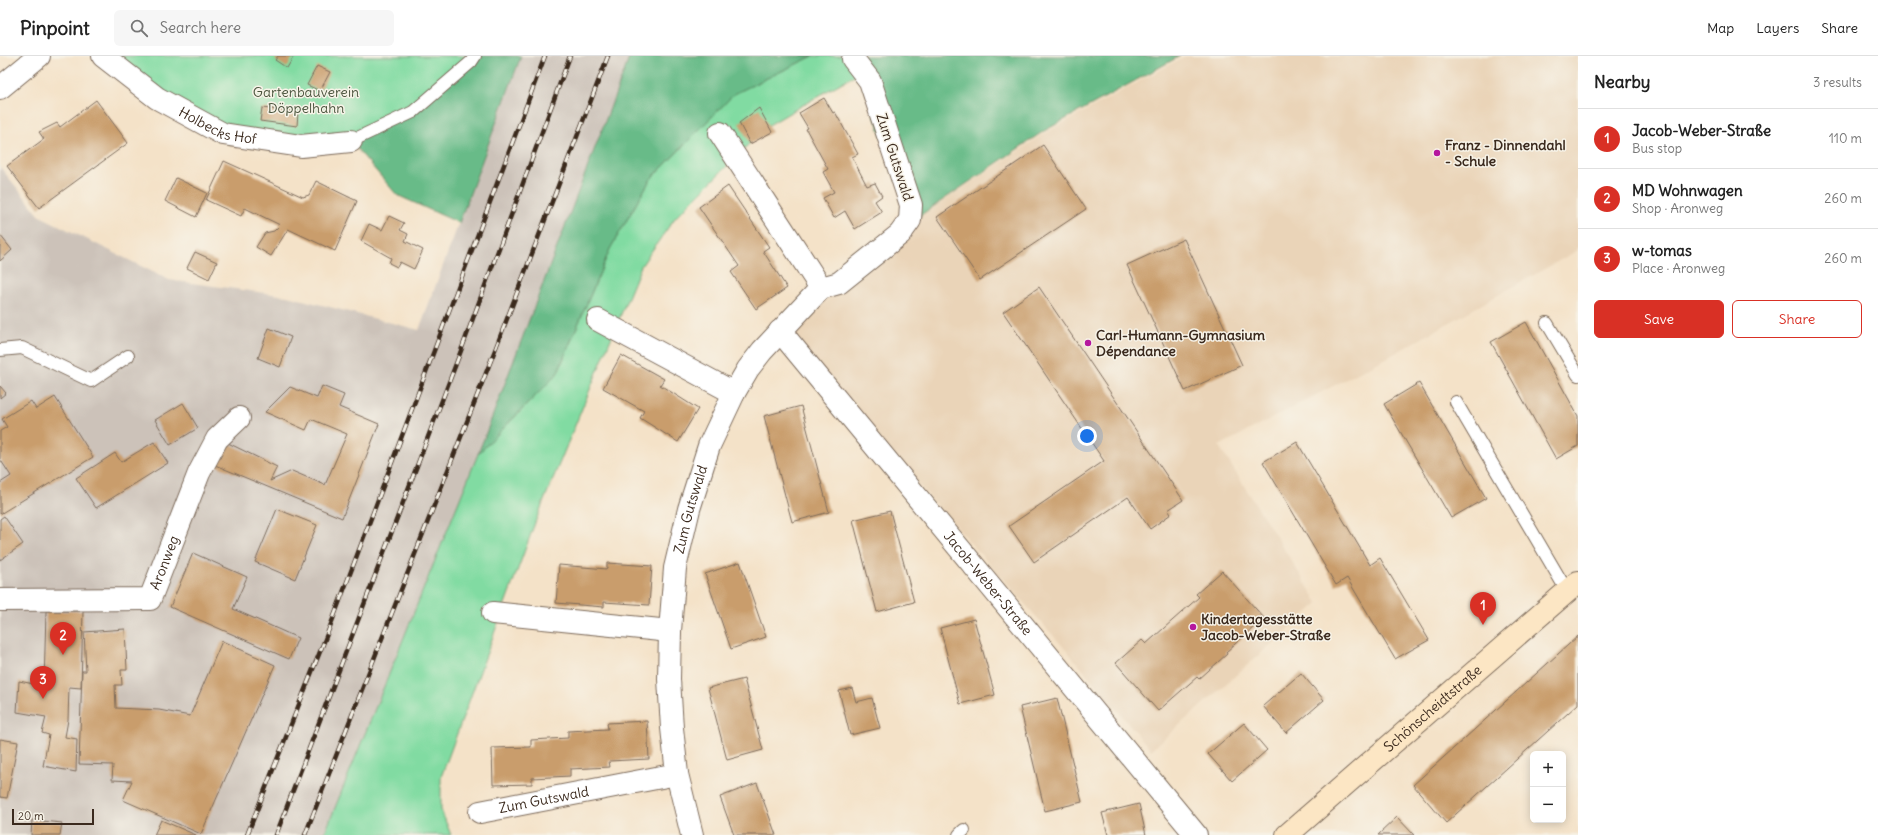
<!DOCTYPE html>
<html lang="en">
<head>
<meta charset="utf-8">
<style>
  :root { --surface:#fff; --page:#f6f6f6; --text:#222; --muted:#767676; --line:#e0e0e0; --accent:#d93025 }
  body { margin:0; font-family:Delius,sans-serif; background:var(--page); color:var(--text) }
  .controls { position:absolute; right:12px; bottom:12px; display:grid; overflow:hidden; border-radius:6px; box-shadow:0 2px 10px #0003 }
  .controls button { width:36px; height:36px; display:grid; place-items:center; padding:0; border:0; border-bottom:1px solid var(--line); background:var(--surface); color:var(--text); font:20px sans-serif }
  .scale { position:absolute; left:12px; bottom:10px; width:82px; box-sizing:border-box; padding-left:4px; border:2px solid #3b2a1e; border-top:0; font-size:11px; line-height:14px; white-space:nowrap; color:#3b2a1e; -webkit-text-stroke:3px #f7f3e8; paint-order:stroke }
  .you { position:absolute; left:1087px; top:380px; width:14px; height:14px; margin:-10px; border:3px solid #fff; border-radius:50%; background:#1a73e8; box-shadow:0 0 0 6px #1a73e833 }
  .badge { display:grid; place-items:center; width:26px; height:26px; border-radius:50%; background:var(--accent); color:#fff; font-size:13px; font-weight:700 }
  .pin { position:absolute; translate:-50% -33px; filter:drop-shadow(0 1px 2px #0008) }
  .pin::after { content:''; position:absolute; top:21px; width:14px; height:12px; background:inherit; clip-path:polygon(0 0,100% 0,50% 100%) }
  .list { margin:0; padding:0; list-style:none }
  h2 { display:flex; justify-content:space-between; align-items:center; height:52px; margin:0; padding:0 16px; font-size:17px }
  h2 small { font-size:13px; font-weight:400; color:var(--muted) }
  .list li { display:grid; grid-template-columns:26px 1fr auto; gap:12px; align-items:center; box-sizing:border-box; height:60px; padding:0 16px; border-top:1px solid var(--line) }
  .list b { display:block; font-size:15px; white-space:nowrap }
  .list p { margin:0; font-size:13px; white-space:nowrap; color:var(--muted) }
  .list em { font-size:13px; font-style:normal; color:var(--muted) }
  .actions { display:flex; gap:8px; padding:12px 16px }
  .actions a { flex:1; padding:9px 0; border:1px solid var(--accent); border-radius:6px; text-align:center; font-size:14px; color:var(--accent) }
  .actions .main { background:var(--accent); color:#fff }
  .icon { flex:none; width:22px; height:22px; fill:none; stroke:currentColor; stroke-width:2; stroke-linecap:round; stroke-linejoin:round }
  .map { position:relative; flex:none; width:1578px; height:779px; overflow:hidden }
  header { display:flex; align-items:center; gap:24px; box-sizing:border-box; height:56px; padding:0 20px; background:var(--surface); border-bottom:1px solid var(--line) }
  header strong { font-size:19px }
  nav { display:flex; gap:22px; margin-inline-start:auto; font-size:14px }
  .search { width:280px; height:36px; background:var(--page); display:flex; align-items:center; gap:10px; box-sizing:border-box; padding:0 14px; border-radius:6px; color:var(--muted); font-size:15px }
  main { display:flex }
  aside { flex:1; background:var(--surface) }
  .map>svg:first-child { display:block }
  .built { fill:#ead4b8 }
  .industrial { fill:#ccc2b9 }
  .green { fill:#81dba2; stroke:#5e8260 }
  .forest { fill:#68bb88; stroke:#527253 }
  .building { fill:#c99d6c }
  .lines { fill:none; stroke-linecap:round; stroke-linejoin:round }
  .service-casing { stroke:#7c6a5a; stroke-width:14 }
  .minor-casing { stroke:#7c6a5a; stroke-width:24 }
  .secondary-casing { stroke:#7c6a5a; stroke-width:24 }
  .service { stroke:#fff; stroke-width:12 }
  .minor { stroke:#fff; stroke-width:22 }
  .secondary { stroke:#fce6c4; stroke-width:22 }
  .rail-casing { stroke:#3b2a1e; stroke-width:4.5 }
  .rail { stroke:#f7f3e8; stroke-width:3; stroke-dasharray:9; stroke-linecap:butt }
  .poi-dot { fill:#b5179e; stroke:#f7f3e8; stroke-width:1.5 }
  .labels { text-anchor:middle; stroke-width:3; stroke-linejoin:round; paint-order:stroke }
  .park-label { font-size:14px; fill:#4c563f; stroke:#f7f3e8 }
  .street-label { font-size:14px; fill:#3b2a1e; stroke:#f7f3e8 }
  .poi-label { font-size:14px; font-weight:bold; fill:#3b2a1e; stroke:#f7f3e8; text-anchor:start }
</style>
</head>
<body>
<header>
<strong>Pinpoint</strong>
<div class="search"><svg class="icon" aria-label="search" viewBox="0 0 24 24"><circle cx="10" cy="10" r="6"/><path d="M15 15l6 6"/></svg>Search here</div>
<nav><a>Map</a><a>Layers</a><a>Share</a></nav>
</header>
<main>
<div class="map">
<svg width="1578" height="779" viewBox="0 0 1578 779">
  <rect width="100%" height="100%" fill="#f7f3e8"/>
  <filter id="ink" filterUnits="userSpaceOnUse"><feTurbulence type="fractalNoise" baseFrequency=".025" numOctaves="2"/><feDisplacementMap in="SourceGraphic" scale="8" xChannelSelector="R" yChannelSelector="G"/><feConvolveMatrix kernelMatrix="1 2 1 2 8 2 1 2 1" color-interpolation-filters="sRGB"/></filter>
  <filter id="wash" filterUnits="userSpaceOnUse"><feTurbulence type="fractalNoise" baseFrequency=".012" numOctaves="4" result="noise"/><feDisplacementMap in="SourceGraphic" scale="16" xChannelSelector="R" yChannelSelector="G"/><feGaussianBlur stdDeviation="0.9" result="paint"/><feColorMatrix in="noise" values="0 0 0 0 0 0 0 0 0 0 0 0 0 0 0 0 0 1.4 0 .05"/><feComposite in="paint" operator="in"/></filter>
  <g filter="url(#wash)">
    <rect width="100%" height="100%" fill="#f4e2c8"/>
    <!-- built -->
    <path class="built" d="M1185,0H1578V194L1390,300L1219,390L1318,547L1151,694L1067,595L781,275L893,178L1045,77Z"/>
    <!-- industrial -->
    <path class="industrial" d="M521,0H630L478,398L324,779H0V111L40,160L169,224L287,240L419,274Z"/>
    <!-- green -->
    <g class="green">
      <path d="M103,0H474L412,55L351,84L223,77Z"/>
      <path d="M813,0H852L863,14L767,70L675,162L641,210L536,464L441,721V754L451,779H324L478,398L557,318L610,193L650,124L734,38Z"/>
    </g>
    <!-- forest -->
    <g class="forest">
      <path d="M476,0H521L459,167L397,139L351,86L413,56Z"/>
      <path d="M630,0H813L734,38L650,124L610,193L557,318L478,398Z"/>
      <path d="M853,0H1180L1044,75L893,178L905,146Z"/>
    </g>
    <g id="blocks">
      <!-- building -->
      <g class="building">
        <path d="M278,0H294L287,12L275,4Z"/>
        <path d="M317,10L330,16L320,35L307,29Z"/>
        <path d="M824,42L833,57L835,56L858,98L852,101L867,130L875,127L882,140L875,145L882,156L855,173L845,155L834,162L823,142L834,136L823,116L828,113L806,73L808,72L799,57Z"/>
        <path d="M96,44L128,87L39,152L7,110L44,83L39,76L57,67L60,71Z"/>
        <path d="M262,52L298,56L297,70L260,65Z"/>
        <path d="M759,52L772,76L750,88L739,67Z"/>
        <path d="M1043,89L1086,153L980,224L937,161Z"/>
        <path d="M224,105L303,141L309,139L316,125L357,145L335,195L288,173L271,200L256,191L265,177L274,175L280,169L245,152L241,160L206,144Z"/>
        <path d="M176,122L207,137L196,161L165,145Z"/>
        <path d="M728,130L769,191L763,195L787,232L756,253L731,216L739,210L699,151Z"/>
        <path d="M389,160L404,167L400,174L408,178L405,185L423,194L414,213L400,206L397,211L389,207L391,202L361,185L369,168L382,174Z"/>
        <path d="M0,179L12,194L0,205Z"/>
        <path d="M1184,183L1242,309L1185,335L1127,209Z"/>
        <path d="M195,196L217,206L209,223L187,212Z"/>
        <path d="M1039,231L1183,444L1168,454L1171,458L1150,473L1128,441L1034,506L1009,470L1104,405L1003,256Z"/>
        <path d="M1526,266L1578,360V390L1556,403L1491,286Z"/>
        <path d="M269,272L291,281L280,311L258,302Z"/>
        <path d="M621,299L664,323L660,329L698,353L678,386L640,362L644,355L603,332Z"/>
        <path d="M1419,327L1486,442L1451,462L1384,348Z"/>
        <path d="M0,330L6,337L0,342Z"/>
        <path d="M322,330L344,339L339,351L379,368L342,462L215,409L228,387L277,411L270,425L292,415L325,429L347,378L311,363L306,374L265,356L290,331L317,342Z"/>
        <path d="M55,341L93,401L0,458V427L11,420L0,403V375L7,371L2,363L31,345L36,353Z"/>
        <path d="M183,347L198,372L170,389L155,364Z"/>
        <path d="M801,350L829,456L792,466L764,360Z"/>
        <path d="M154,386L168,407L96,452L76,422L115,397L121,406Z"/>
        <path d="M1297,386L1370,509L1380,502L1429,584L1395,603L1347,522L1336,529L1263,406Z"/>
        <path d="M277,453L317,469L295,523L255,506Z"/>
        <path d="M890,455L914,546L877,556L853,464Z"/>
        <path d="M4,460L23,488L0,504V463Z"/>
        <path d="M193,497L247,521L233,553L298,582L289,603L170,551Z"/>
        <path d="M740,506L766,581L731,593L705,518Z"/>
        <path d="M607,507L652,510L649,549L604,546V551L556,547L559,509L607,513Z"/>
        <path d="M1222,515L1264,562L1226,596L1227,598L1199,623L1197,621L1158,655L1116,607L1142,584L1146,588L1199,541L1196,538Z"/>
        <path d="M46,555H83L81,632L69,631L68,664L65,681L77,683L76,716L43,710L49,679L42,677L46,661L17,656L19,625L44,630Z"/>
        <path d="M974,563L995,639L960,648L940,572Z"/>
        <path d="M125,573L127,614H121L122,629H115L116,652L159,654L190,660L222,585L275,609L201,778L123,744L132,725L112,724L113,709L79,708L82,615H86L84,576Z"/>
        <path d="M1578,580V648L1446,767L1413,729Z"/>
        <path d="M1301,617L1324,644L1286,677L1263,650Z"/>
        <path d="M744,623L763,694L727,704L708,632Z"/>
        <path d="M852,632L856,646L872,642L880,672L850,679L839,635Z"/>
        <path d="M1057,642L1082,746L1045,755L1020,651Z"/>
        <path d="M647,665L649,703L609,705L610,711L570,713V720L532,722V728L493,729L492,692L531,691V684L568,682V675L608,673L607,667Z"/>
        <path d="M1244,667L1267,694L1232,725L1208,698Z"/>
        <path d="M0,683L18,686L7,742L0,741Z"/>
        <path d="M757,727L776,779H734L720,741Z"/>
        <path d="M1139,748L1146,779H1108L1102,757Z"/>
        <path d="M1397,761L1414,779H1378Z"/>
        <path d="M32,764L62,767L60,779H31Z"/>
        <path d="M161,764L196,779H154Z"/>
      </g>
    </g>
  </g>
  <g filter="url(#ink)">
    <use href="#blocks" fill-opacity="0" stroke="#7c6a5a" stroke-width="1"/>
    <g class="lines">
      <defs>
        <g id="service">
          <path d="M351,85L413,56L471,6L475,0"/>
          <path d="M1547,267L1578,319"/>
          <path d="M0,294L22,292L91,325L128,300"/>
          <path d="M1456,346L1567,535"/>
          <path d="M959,779L964,774"/>
        </g>
        <g id="minor">
          <path id="s1" d="M103,0L157,42L223,78L301,90L351,85"/>
          <path d="M0,32L39,0"/>
          <path d="M720,77L821,232"/>
          <path d="M598,264L734,337"/>
          <path id="s2" d="M780,275L1196,779"/>
          <path id="s3" d="M0,544L150,543L199,417L217,383L239,362"/>
          <path d="M493,557L670,575"/>
          <path id="s4" d="M480,756L677,718"/>
          <path id="s5" d="M692,779L677,718L672,672L669,623L670,575L675,512L689,453L709,390L734,337L748,313L762,295L821,232L839,227L900,178L910,164L911,149L870,25L853,3"/>
        </g>
        <g id="secondary">
          <path id="s6" d="M1287,779L1578,526"/>
        </g>
      </defs>
      <!-- service casing -->
      <use href="#service" class="service-casing"/>
      <!-- minor casing -->
      <use href="#minor" class="minor-casing"/>
      <!-- secondary casing -->
      <use href="#secondary" class="secondary-casing"/>
      <!-- service -->
      <use href="#service" class="service"/>
      <!-- minor -->
      <use href="#minor" class="minor"/>
      <!-- secondary -->
      <use href="#secondary" class="secondary"/>
      <defs>
        <g id="rail">
          <path d="M247,779L333,563L545,0"/>
          <path d="M276,779L462,292L570,0"/>
          <path d="M305,779L495,294L608,0"/>
        </g>
      </defs>
      <!-- rail casing -->
      <use href="#rail" class="rail-casing"/>
      <!-- rail -->
      <use href="#rail" class="rail"/>
    </g>
  </g>
  <!-- markers -->
  <g class="poi-dot">
    <circle cx="1437" cy="97" r="4"/>
    <circle cx="1088" cy="287" r="4"/>
    <circle cx="1193" cy="571" r="4"/>
  </g>
  <g class="labels">
    <!-- park labels -->
    <g class="park-label">
      <text x="306" y="41">Gartenbauverein<tspan x="306" dy="16">Döppelhahn</tspan></text>
    </g>
    <!-- street labels -->
    <g class="street-label">
      <text dy="5" stroke="none"><textPath href="#s1" startOffset="136">Holbecks Hof</textPath></text>
      <text transform="translate(895 101) rotate(72)" y="5">Zum Gutswald</text>
      <text dy="5" stroke="none"><textPath href="#s5" startOffset="330">Zum Gutswald</textPath></text>
      <text dy="5" stroke="none"><textPath href="#s3" startOffset="189">Aronweg</textPath></text>
      <text dy="5" stroke="none"><textPath href="#s2" startOffset="327">Jacob-Weber-Straße</textPath></text>
      <text dy="5" stroke="none"><textPath href="#s6" startOffset="193">Schönscheidtstraße</textPath></text>
      <text dy="5" stroke="none"><textPath href="#s4" startOffset="65">Zum Gutswald</textPath></text>
    </g>
    <!-- poi labels -->
    <g class="poi-label">
      <text x="1445" y="94">Franz - Dinnendahl<tspan x="1445" dy="16">- Schule</tspan></text>
      <text x="1096" y="284">Carl-Humann-Gymnasium<tspan x="1096" dy="16">Dépendance</tspan></text>
      <text x="1201" y="568">Kindertagesstätte<tspan x="1201" dy="16">Jacob-Weber-Straße</tspan></text>
    </g>
  </g>
</svg>
<div class="controls">
<button>+</button>
<button>−</button>
</div>
<div class="scale">20 m</div>
<div class="you"></div>
<div class="pin badge" style="left:1483px;top:569px">1</div>
<div class="pin badge" style="left:63px;top:599px">2</div>
<div class="pin badge" style="left:43px;top:643px">3</div>
</div>
<aside>
<h2>Nearby<small>3 results</small></h2>
<ul class="list">
<li><span class="badge">1</span><div><b>Jacob-Weber-Straße</b><p>Bus stop</p></div><em>110 m</em></li>
<li><span class="badge">2</span><div><b>MD Wohnwagen</b><p>Shop · Aronweg</p></div><em>260 m</em></li>
<li><span class="badge">3</span><div><b>w-tomas</b><p>Place · Aronweg</p></div><em>260 m</em></li>
</ul>
<div class="actions"><a class="main">Save</a><a>Share</a></div>
</aside>
</main>
</body>
</html>
